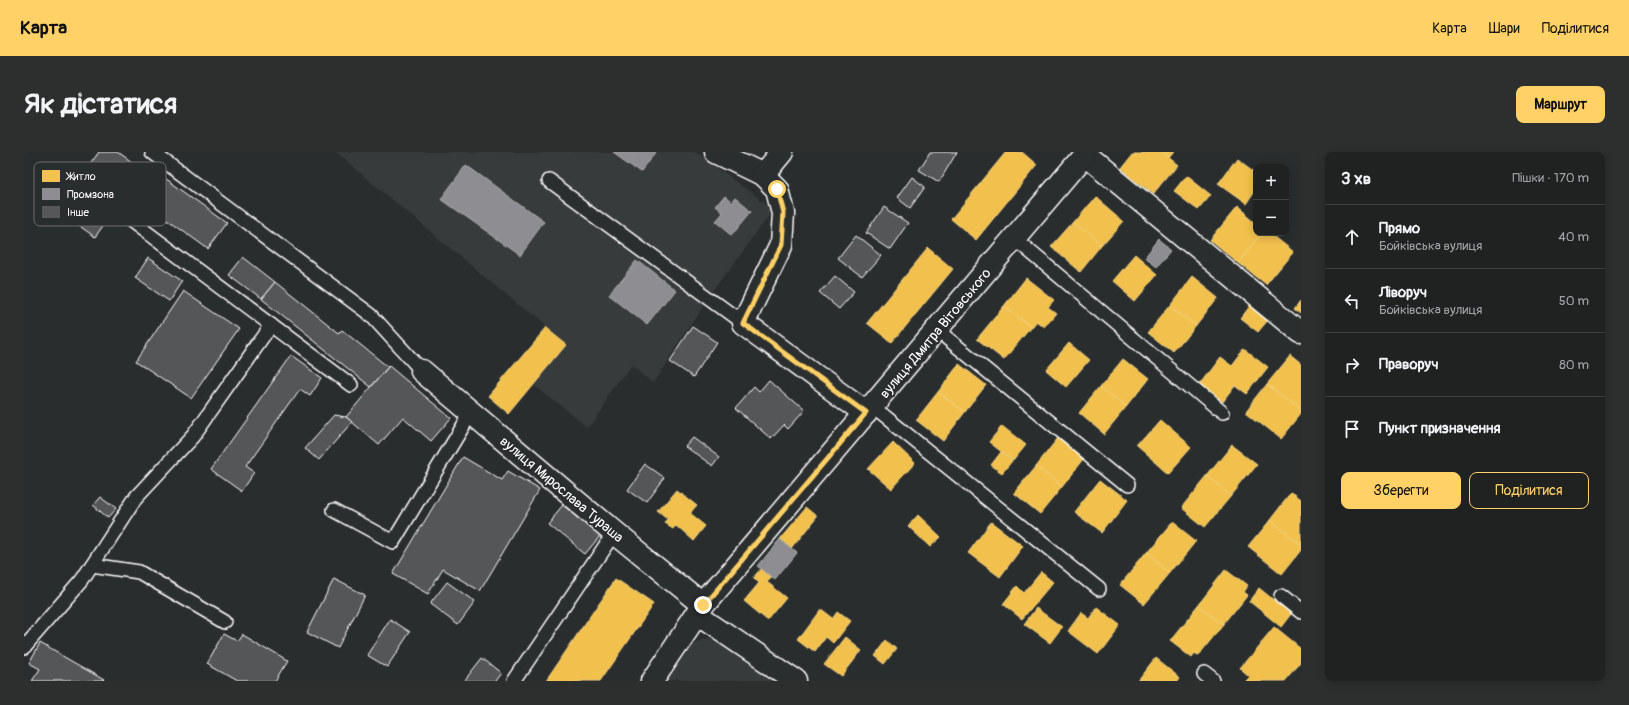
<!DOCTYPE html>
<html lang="uk">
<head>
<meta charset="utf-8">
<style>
  :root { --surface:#202222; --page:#2d2f2f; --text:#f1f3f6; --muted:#a2a4a5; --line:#3d3f40; --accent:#ffd166 }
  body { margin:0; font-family:Pangolin,sans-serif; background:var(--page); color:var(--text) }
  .controls { position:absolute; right:12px; top:12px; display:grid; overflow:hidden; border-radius:8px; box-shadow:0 2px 10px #0003 }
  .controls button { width:36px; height:36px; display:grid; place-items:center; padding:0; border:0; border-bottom:1px solid var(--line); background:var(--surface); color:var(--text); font:20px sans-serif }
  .stop { position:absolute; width:12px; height:12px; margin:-9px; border:3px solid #ffd166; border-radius:50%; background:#fff }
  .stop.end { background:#ffd166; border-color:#fff; box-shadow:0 1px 4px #0008 }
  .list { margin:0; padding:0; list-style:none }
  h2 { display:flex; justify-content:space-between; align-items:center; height:52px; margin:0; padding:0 16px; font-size:17px }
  h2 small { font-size:13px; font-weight:400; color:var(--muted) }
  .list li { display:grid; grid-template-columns:26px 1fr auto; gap:12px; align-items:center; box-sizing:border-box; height:64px; padding:0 16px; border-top:1px solid var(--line) }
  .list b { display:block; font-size:15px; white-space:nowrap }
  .list p { margin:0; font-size:13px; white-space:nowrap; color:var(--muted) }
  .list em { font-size:13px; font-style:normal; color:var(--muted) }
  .actions { display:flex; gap:8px; padding:12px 16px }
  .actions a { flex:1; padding:9px 0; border:1px solid var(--accent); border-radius:8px; text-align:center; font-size:14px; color:var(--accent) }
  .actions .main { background:var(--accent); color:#111 }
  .icon { flex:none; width:22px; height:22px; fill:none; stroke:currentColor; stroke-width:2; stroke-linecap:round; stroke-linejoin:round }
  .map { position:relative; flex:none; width:1277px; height:529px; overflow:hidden; border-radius:8px }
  header { display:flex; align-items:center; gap:24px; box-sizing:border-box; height:56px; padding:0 20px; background:var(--accent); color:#111 }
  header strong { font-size:19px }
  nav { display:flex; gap:22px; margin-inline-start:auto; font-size:14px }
  .intro { display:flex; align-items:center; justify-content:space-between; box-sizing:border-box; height:96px; padding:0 24px }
  h1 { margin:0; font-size:28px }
  .button { padding:10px 18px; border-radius:8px; background:var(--accent); color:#111; font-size:14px; font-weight:700 }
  main { display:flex; gap:24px; padding:0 24px }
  aside { flex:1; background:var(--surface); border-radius:8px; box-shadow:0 2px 10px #0003 }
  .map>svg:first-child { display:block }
  .built { fill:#373a3b }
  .homes { fill:#f2c14e; stroke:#f6d483 }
  .industry { fill:#8d8d92; stroke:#afafb3 }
  .building { fill:#555758; stroke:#fff }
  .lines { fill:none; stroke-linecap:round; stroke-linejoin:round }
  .lane-casing { stroke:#fff; stroke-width:16 }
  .street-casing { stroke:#fff; stroke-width:25 }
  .lane { stroke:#2a2d2e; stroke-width:13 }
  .street { stroke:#2a2d2e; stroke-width:22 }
  .route { stroke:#ffd166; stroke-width:5 }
  .labels { text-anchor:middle; stroke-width:4; stroke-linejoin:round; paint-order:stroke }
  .street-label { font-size:14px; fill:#fff; stroke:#2a2d2e }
  .key { fill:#2a2d2e; stroke:#6a6c6d; stroke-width:1 }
  .key-label { font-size:11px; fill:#fff }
</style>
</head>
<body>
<header>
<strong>Карта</strong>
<nav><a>Карта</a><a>Шари</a><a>Поділитися</a></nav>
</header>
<div class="intro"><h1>Як дістатися</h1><a class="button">Маршрут</a></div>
<main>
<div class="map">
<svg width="1277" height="529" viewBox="0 0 1277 529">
  <rect width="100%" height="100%" fill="#2a2d2e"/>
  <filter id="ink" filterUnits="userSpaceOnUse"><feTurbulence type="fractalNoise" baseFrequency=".025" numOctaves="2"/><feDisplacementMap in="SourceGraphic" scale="8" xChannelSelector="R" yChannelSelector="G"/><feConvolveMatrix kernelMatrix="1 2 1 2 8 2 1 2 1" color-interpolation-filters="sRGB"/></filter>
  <g filter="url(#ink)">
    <!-- built -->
    <g class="built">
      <path d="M311,0H671L750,57L684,147L629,231L607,212L563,275L510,233L542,193Z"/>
      <path d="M694,485L759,529H642L667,491Z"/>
    </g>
    <!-- homes -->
    <g class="homes">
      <path d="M982,0H998L1013,13L952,88L927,67Z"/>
      <path d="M1108,0H1137L1153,13L1129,42L1096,15Z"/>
      <path d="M1137,0H1149L1144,6Z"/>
      <path d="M1213,6L1232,20V37L1222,52L1194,32Z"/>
      <path d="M1162,24L1187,44L1175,58L1150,39Z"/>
      <path d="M1071,44L1100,69L1078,94L1049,70Z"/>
      <path d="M1213,55L1232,71V81H1238L1214,111L1186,88Z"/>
      <path d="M1049,70L1078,94L1057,120L1027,95Z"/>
      <path d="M1238,81H1245L1269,100L1242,133L1214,111Z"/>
      <path d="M904,96L929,117L868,191L843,171Z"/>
      <path d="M1110,103L1133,123L1111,149L1088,129Z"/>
      <path d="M1168,125L1194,146L1172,174L1146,153Z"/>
      <path d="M1002,126L1030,148L1024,155L1032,161L1020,175L1012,169L1007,175L980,154Z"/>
      <path d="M1277,148V161L1271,156Z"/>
      <path d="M1146,153L1172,174L1150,201L1124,180Z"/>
      <path d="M1226,153L1244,168L1234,180L1216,166Z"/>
      <path d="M980,154L1007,175L980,208L953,187Z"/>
      <path d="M521,176L542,193L485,262L464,244Z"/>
      <path d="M1045,191L1065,208L1042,235L1022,218Z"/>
      <path d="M1221,197L1244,215L1223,242L1211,233L1198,250L1175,233L1196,205L1208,214Z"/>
      <path d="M1266,204L1277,213V259L1243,232Z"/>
      <path d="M1099,207L1124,227L1102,255L1077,234Z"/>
      <path d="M935,212L962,233L941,260L914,240Z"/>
      <path d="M1243,232L1277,259V262L1257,287L1222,259Z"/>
      <path d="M1077,234L1102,255L1080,282L1055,261Z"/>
      <path d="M914,240L941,260L919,289L892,268Z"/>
      <path d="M1136,268L1167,295L1144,321L1113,294Z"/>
      <path d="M978,274L1002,293L989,309L965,290Z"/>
      <path d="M1034,286L1060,307L1038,335L1012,314Z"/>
      <path d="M869,290L891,311L867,337L844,317Z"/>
      <path d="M1208,293L1233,312L1207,344L1183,324Z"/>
      <path d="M977,300L988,309L978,321L967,313Z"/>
      <path d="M1012,314L1038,335L1016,362L990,341Z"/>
      <path d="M1183,324L1207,344L1181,375L1157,356Z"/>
      <path d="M1076,327L1103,348L1078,381L1050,360Z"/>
      <path d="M653,337L673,353L666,361L682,374L670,389L652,373L649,377L641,372L644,368L634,360Z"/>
      <path d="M1267,341L1277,349V393L1246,368Z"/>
      <path d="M783,355L794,364L768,397L756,387Z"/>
      <path d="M894,363L917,385L906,395L884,374Z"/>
      <path d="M1246,368L1277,393V398L1258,422L1224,395Z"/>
      <path d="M967,370L999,394L976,425L944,401Z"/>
      <path d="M1148,370L1172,389L1146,421L1122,401Z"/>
      <path d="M1122,401L1146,421L1120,452L1096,433Z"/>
      <path d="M738,416L748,424L743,430L763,446L744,469L720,449L735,431L730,426Z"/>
      <path d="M1202,418L1223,434L1219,440L1223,443L1200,472L1175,453Z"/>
      <path d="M1017,420L1029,430L998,467L979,452L993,434L1000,441Z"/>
      <path d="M592,426L630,452L577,529H522Z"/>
      <path d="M1235,436L1267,462L1257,475L1225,449Z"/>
      <path d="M1175,453L1200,472L1174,504L1170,501L1167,505L1146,489Z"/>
      <path d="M1072,455L1096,473L1074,502L1044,479L1057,461L1064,466Z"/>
      <path d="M1012,456L1038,475L1026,491L1000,472Z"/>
      <path d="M796,457L809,467L814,460L826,469L809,491L802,485L791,500L774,487Z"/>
      <path d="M1250,475L1277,497V511L1262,529H1218L1224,523L1216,516Z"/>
      <path d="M821,485L837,498L817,524L800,512Z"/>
      <path d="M863,488L873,497L861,512L851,504Z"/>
      <path d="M1132,506L1156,525L1153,529H1114Z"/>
    </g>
    <!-- industry -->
    <g class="industry">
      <path d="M590,0H633L618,20Z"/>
      <path d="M442,13L520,70L496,103L417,47Z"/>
      <path d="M700,44L707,50L711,45L728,59L708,83L691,69L698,61L691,55Z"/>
      <path d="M1135,87L1147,97L1132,115L1120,106Z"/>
      <path d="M613,108L651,138L623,173L585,143Z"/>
      <path d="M756,387L773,401L751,428L734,414Z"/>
    </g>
    <!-- building -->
    <g class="building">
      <path d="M75,0H94L119,18L71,85L33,58Z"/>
      <path d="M906,0H933L915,30L895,18Z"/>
      <path d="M123,13L203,71L184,97L104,39Z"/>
      <path d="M888,25L901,35L886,56L873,46Z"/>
      <path d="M860,55L884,71L866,97L842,81Z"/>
      <path d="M832,83L857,103L838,125L814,106Z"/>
      <path d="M219,105L251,130L237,147L205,123Z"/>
      <path d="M124,106L158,129L145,149L111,126Z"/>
      <path d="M811,124L830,140L815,157L796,141Z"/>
      <path d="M251,130L315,181L318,178L364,215L347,235L237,147Z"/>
      <path d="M159,139L215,177L167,246L112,209Z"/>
      <path d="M669,174L693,190L670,225L646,209Z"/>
      <path d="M267,204L298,226L286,244L276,237L221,315L230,321L218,339L187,317Z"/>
      <path d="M365,214L427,266L407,289L379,265L355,293L322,265Z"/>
      <path d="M745,228L780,259L764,277L760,273L747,287L712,256L730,235L735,240Z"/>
      <path d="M310,263L322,265L328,270L295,308L281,296Z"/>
      <path d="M668,285L695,305L688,314L660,294Z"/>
      <path d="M439,305L478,328L484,319L516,338L456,439L419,417L404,442L369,422Z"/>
      <path d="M621,312L641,326L623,351L603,337Z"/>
      <path d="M76,345L92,357L84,366L69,353Z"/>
      <path d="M538,353L576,384L561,402L523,371Z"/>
      <path d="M310,427L341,443L314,496L283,480Z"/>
      <path d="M423,430L451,450L434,473L406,452Z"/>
      <path d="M366,467L386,480L363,515L343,503Z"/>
      <path d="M200,482L213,489L218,482L263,509L251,529H213L183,512Z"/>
      <path d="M16,491L80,528L79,529H8L16,517L5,511Z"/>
      <path d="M458,506L477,521L471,529H440Z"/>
    </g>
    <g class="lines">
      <defs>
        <g id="lane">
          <path d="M128,0L347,163L398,219"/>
          <path d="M525,29L719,171"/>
          <path d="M102,65L327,233"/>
          <path d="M991,87L1198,261"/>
          <path d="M913,178L1103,333"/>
          <path d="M849,255L1075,437"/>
          <path d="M310,358L369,390L447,261"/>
          <path d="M68,413L115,420L201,470"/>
          <path d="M1257,444L1277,460"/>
          <path d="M0,495L58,428L112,345L169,284L247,173"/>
          <path d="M1180,522L1189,529"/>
          <path d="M490,529L590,381"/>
        </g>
        <g id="street">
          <path d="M692,0L739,23L753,37L759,61L757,93L719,171L842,261"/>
          <path d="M1061,3L1277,181"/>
          <path d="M739,23L758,0"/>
          <path d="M398,219L590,381L679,453"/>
          <path d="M673,462L772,529"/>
          <path d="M628,529L679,453L1063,0"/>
        </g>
      </defs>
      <!-- lane casing -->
      <use href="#lane" class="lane-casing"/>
      <!-- street casing -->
      <use href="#street" class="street-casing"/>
      <!-- lane -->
      <use href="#lane" class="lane"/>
      <!-- street -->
      <use href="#street" class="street"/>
    </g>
  </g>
  <g class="lines" filter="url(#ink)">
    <!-- route -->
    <path class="route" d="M679,453L842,261L719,171L757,93L759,61L753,37"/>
  </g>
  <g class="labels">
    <!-- street labels -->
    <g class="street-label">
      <text transform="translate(911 181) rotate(-50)" y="5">вулиця Дмитра Вітовського</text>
      <text transform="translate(538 337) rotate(40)" y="5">вулиця Мирослава Тураша</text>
    </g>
  </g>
  <!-- legend -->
  <rect x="10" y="10" width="132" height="64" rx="6" class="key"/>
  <rect x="18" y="18" width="18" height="12" fill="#f2c14e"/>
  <rect x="18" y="36" width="18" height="12" fill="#8d8d92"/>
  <rect x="18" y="54" width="18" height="12" fill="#555758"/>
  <g class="key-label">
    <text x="43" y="28">Житло</text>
    <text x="43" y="46">Промзона</text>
    <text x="43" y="64">Інше</text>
  </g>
</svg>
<div class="controls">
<button>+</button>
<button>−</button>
</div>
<div class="stop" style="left:753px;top:37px"></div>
<div class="stop end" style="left:679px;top:453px"></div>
</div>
<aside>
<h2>3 хв<small>Пішки · 170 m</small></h2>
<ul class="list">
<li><svg class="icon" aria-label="ahead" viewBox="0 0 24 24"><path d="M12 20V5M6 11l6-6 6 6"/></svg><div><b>Прямо</b><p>Бойківська вулиця</p></div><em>40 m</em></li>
<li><svg class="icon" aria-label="left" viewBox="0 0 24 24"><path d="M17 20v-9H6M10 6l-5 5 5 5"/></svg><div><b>Ліворуч</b><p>Бойківська вулиця</p></div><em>50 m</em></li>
<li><svg class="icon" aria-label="right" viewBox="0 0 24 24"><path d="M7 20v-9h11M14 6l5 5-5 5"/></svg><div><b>Праворуч</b></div><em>80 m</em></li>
<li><svg class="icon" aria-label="arrive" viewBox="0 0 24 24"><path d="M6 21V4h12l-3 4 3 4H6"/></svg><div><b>Пункт призначення</b></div></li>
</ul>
<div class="actions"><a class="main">Зберегти</a><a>Поділитися</a></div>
</aside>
</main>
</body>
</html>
